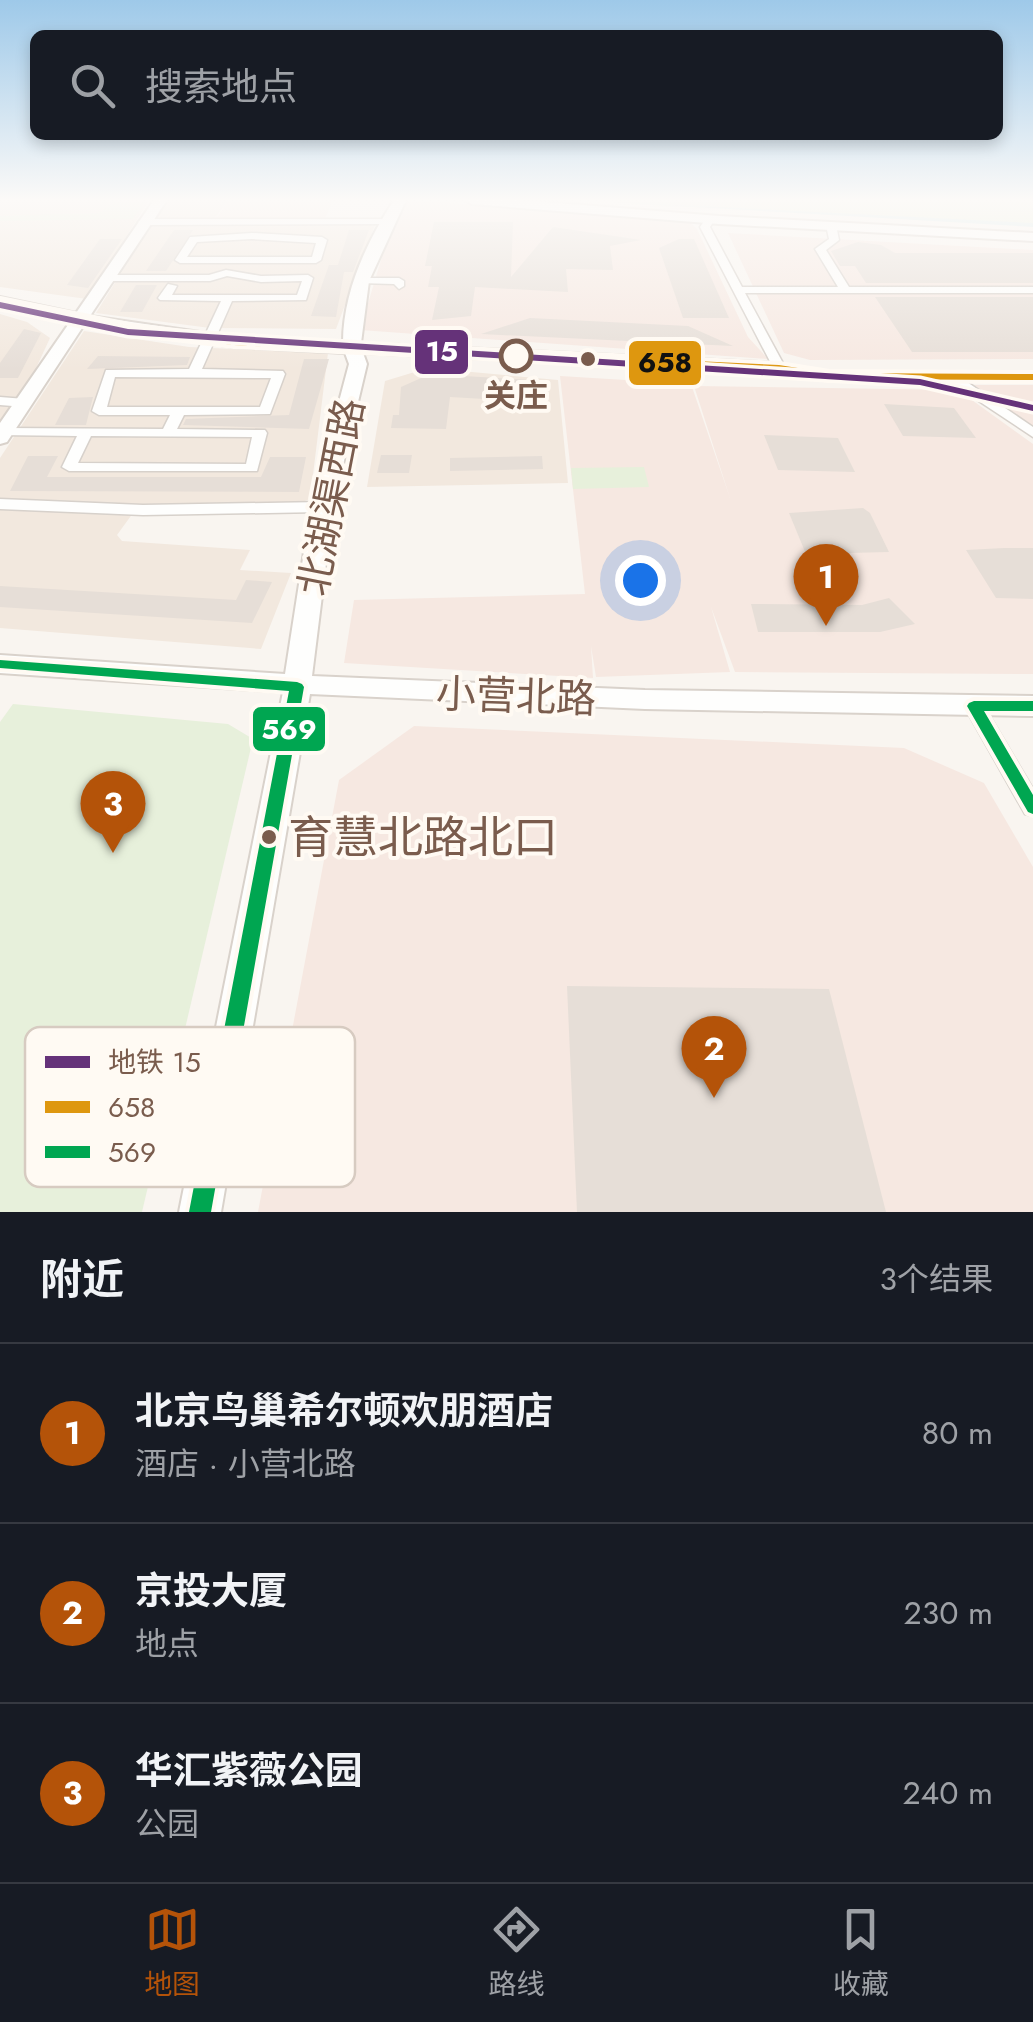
<!DOCTYPE html>
<html lang="zh">
<head>
<meta charset="utf-8">
<style>
  :root { --surface:#171b24; --page:#242831; --text:#f1f3f6; --muted:#9ea1a6; --line:#363941; --accent:#b45309 }
  body { margin:0; font-family:Jost,"Noto Sans SC",sans-serif; background:var(--page); color:var(--text) }
  .you { position:absolute; left:640px; top:580px; width:35px; height:35px; margin:-25px; border:8px solid #fff; border-radius:50%; background:#1a73e8; box-shadow:0 0 0 15px #1a73e833 }
  .badge { display:grid; place-items:center; width:65px; height:65px; border-radius:50%; background:var(--accent); color:#fff; font-size:32px; font-weight:700 }
  .pin { position:absolute; translate:-50% -82px; filter:drop-shadow(0 2px 5px #0008) }
  .pin::after { content:''; position:absolute; top:52px; width:35px; height:30px; background:inherit; clip-path:polygon(0 0,100% 0,50% 100%) }
  .list { margin:0; padding:0; list-style:none }
  h2 { display:flex; justify-content:space-between; align-items:center; height:130px; margin:0; padding:0 40px; font-size:42px }
  h2 small { font-size:32px; font-weight:400; color:var(--muted) }
  .list li { display:grid; grid-template-columns:65px 1fr auto; gap:30px; align-items:center; box-sizing:border-box; height:180px; padding:0 40px; border-top:2px solid var(--line) }
  .list b { display:block; font-size:38px; white-space:nowrap }
  .list p { margin:0; font-size:32px; white-space:nowrap; color:var(--muted) }
  .list em { font-size:32px; font-style:normal; color:var(--muted) }
  .icon { flex:none; width:55px; height:55px; fill:none; stroke:currentColor; stroke-width:2; stroke-linecap:round; stroke-linejoin:round }
  .map { position:relative; flex:none; width:1033px; height:1212px; overflow:hidden }
  .search { position:absolute; background:var(--surface); box-shadow:0 5px 15px #0003; left:30px; right:30px; top:30px; height:110px; display:flex; align-items:center; gap:25px; box-sizing:border-box; padding:0 35px; border-radius:15px; color:var(--muted); font-size:38px }
  .sheet { height:670px; background:var(--surface) }
  nav { display:flex; justify-content:space-around; align-items:center; box-sizing:border-box; height:140px; border-top:2px solid var(--line); background:var(--surface); font-size:28px; color:var(--muted) }
  nav a { display:grid; justify-items:center; gap:5px }
  nav .on { color:var(--accent) }
  .map>svg:first-child { display:block }
  .residential { fill:#f2e8de }
  .commercial { fill:#f6e8e1 }
  .green { fill:#e7f0db }
  .water { fill:#d0e8ea }
  .building { fill:#e6ded7 }
  .lines { fill:none; stroke-linecap:round; stroke-linejoin:round }
  .street-casing { stroke:#d7d1cb; stroke-width:3 }
  .secondary-casing { stroke:#d9d2cb; stroke-width:4 }
  .street { fill:#fefefd; fill-rule:evenodd }
  .secondary { fill:#fefefd; fill-rule:evenodd }
  .bus-1-casing { stroke:#fffaf3; stroke-width:8 }
  .bus-2-casing { stroke:#fffaf3; stroke-width:8 }
  .bus-1 { fill:#de970f; fill-rule:evenodd }
  .bus-2 { fill:#00a651; fill-rule:evenodd }
  .metro-1-casing { stroke:#fffaf3; stroke-width:7 }
  .metro-1 { fill:#653279; fill-rule:evenodd }
  .stop-dot { fill:#fffaf3; stroke:#7a5c4d; stroke-width:5 }
  .bus-dot { fill:#7a5c4d; stroke:#fffaf3; stroke-width:4 }
  .labels { text-anchor:middle; stroke-width:8; stroke-linejoin:round; paint-order:stroke }
  .far-stop-label { font-size:32px; font-weight:bold; fill:#7a5c4d; stroke:#fffaf3 }
  .street-label { font-size:40px; fill:#7a5c4d; stroke:#fffaf3 }
  .near-bus-label { font-size:45px; fill:#7a5c4d; stroke:#fffaf3; text-anchor:start }
  .key { fill:#fffaf3; stroke:#d7cbc1; stroke-width:2.5 }
  .key-label { font-size:28px; fill:#7a5c4d }
  .line-badge { stroke:#fffaf3; stroke-width:4 }
  .badge-label { font-size:28px; text-anchor:middle; font-weight:bold; fill:#fff }
  .pale-badge-label { font-size:28px; text-anchor:middle; font-weight:bold; fill:#111 }
</style>
</head>
<body>
<div class="map">
<svg width="1033" height="1212" viewBox="0 0 1033 1212">
  <rect width="100%" height="100%" fill="#f9f5f0"/>
  <!-- residential -->
  <g class="residential">
    <path d="M0,200H228L214,220H150L163,200H130L148,202L87,299L0,287Z"/>
    <path d="M151,225H375L336,329L210,328L96,313Z"/>
    <path d="M0,314L27,322L50,338L18,407L0,431Z"/>
    <path d="M84,331L189,347L328,353L310,499L291,506L153,508L0,501V458Z"/>
    <path d="M428,368L558,380L568,483L367,487L385,381Z"/>
    <path d="M0,507L133,513L117,535L122,541L250,550L240,570L291,573L261,649L0,628Z"/>
  </g>
  <!-- commercial -->
  <g class="commercial">
    <path d="M229,200H333L325,219L215,220Z"/>
    <path d="M399,200L683,216L697,229L748,337L768,359L360,330Z"/>
    <path d="M728,233L1033,250V359L810,360L784,353Z"/>
    <path d="M560,376L691,384L730,498L694,386L958,390L1033,444V674L735,672L711,607L730,672L596,677L591,646L593,678L344,663L354,600L585,594Z"/>
    <path d="M974,385H1033V426Z"/>
    <path d="M414,726L904,748L984,783L1033,867V1212H258L339,780Z"/>
  </g>
  <!-- green -->
  <g class="green">
    <path d="M596,200H1033V224L646,205Z"/>
    <path d="M115,203H144L133,219L0,221V216L98,213Z"/>
    <path d="M644,467L649,487L573,489L571,468Z"/>
    <path d="M13,704L228,724L253,739L142,1212H0V722Z"/>
  </g>
  <!-- water -->
  <path class="water" d="M579,200L1033,223V227Z"/>
  <!-- building -->
  <g class="building">
    <path d="M434,222H513L511,277L553,227L641,240L610,246L613,270L566,269L568,292L475,287L471,316L432,320L439,287H428L432,266H425Z"/>
    <path d="M174,230H193L166,271H146Z"/>
    <path d="M349,230H369L353,272H344L336,317L311,316L329,265H338Z"/>
    <path d="M100,239H122L88,288L67,285Z"/>
    <path d="M679,239H694L729,318H683L659,248Z"/>
    <path d="M858,242L881,245L895,253H1033V283H866L855,266H840L831,251Z"/>
    <path d="M136,285H157L142,312H120Z"/>
    <path d="M875,297H1033V352H912Z"/>
    <path d="M530,318L688,326L733,346L481,334Z"/>
    <path d="M24,329L41,333L18,378H0V363Z"/>
    <path d="M98,356L190,357L187,365L87,369Z"/>
    <path d="M304,359H329L309,429L183,425L186,419L289,415Z"/>
    <path d="M430,374L530,380L539,388L534,402L450,397L446,429L391,428L393,415H399L401,387Z"/>
    <path d="M93,397L86,425H55L69,398Z"/>
    <path d="M884,404L954,408L976,438L903,436Z"/>
    <path d="M764,435L838,438L855,472L778,470Z"/>
    <path d="M381,455H412L409,473H377Z"/>
    <path d="M28,456H58L47,477H261L270,457H306L299,492L10,491Z"/>
    <path d="M542,456L543,469L450,471V458Z"/>
    <path d="M863,508L870,513L889,552L806,554L789,513Z"/>
    <path d="M1004,548H1033V599L996,598L966,550Z"/>
    <path d="M246,580L272,582L252,623L0,607V586L236,600Z"/>
    <path d="M889,598L915,624L880,632H758L751,604L862,605Z"/>
    <path d="M567,986L829,989L886,1212H577Z"/>
  </g>
  <g class="lines">
    <defs>
      <g id="street">
        <path d="M707,217L715,219L710,227L742,287H838L815,249L829,239L826,225L831,222L836,225L839,240L826,250L849,287H1033V293H745L784,365L829,372L1033,373V381L964,380L1033,427V437L947,380H829L775,371L700,227Z"/>
        <path d="M384,219L389,222L387,224L143,225L138,222L143,219Z"/>
        <path d="M252,233L322,237L327,240L321,260L316,263H180L175,260L190,237ZM252,239L316,243L312,257H187L197,242Z"/>
        <path d="M226,270L261,276L308,275L313,278L306,300L232,301L202,369L283,371L285,374L270,414L184,415L177,429L265,430L267,433L257,471H69L62,467L77,436L0,435V429L4,428L163,429L170,415H99L92,411L106,370L189,369L221,301L160,300L158,298L168,284L177,286L172,295H297L302,281L261,282L227,276L210,281H105L100,278L105,275H209ZM115,377L271,378L260,407H107ZM91,436L252,437L246,464L78,463Z"/>
        <path d="M363,278H399L404,281V286L399,289L394,284L359,283L358,281Z"/>
        <path d="M0,397L25,399L32,403L25,407L0,405Z"/>
        <path d="M0,499L143,505L322,502L330,507L322,512L143,515L0,509Z"/>
        <path d="M974,699L981,701L1033,789V816L1025,814L964,706L967,701Z"/>
      </g>
      <g id="secondary">
        <path d="M154,200H167L90,316L234,337L343,342C343,292 367,241 394,200H406L369,281L361,343L779,363L788,368L779,373L363,353L367,364L333,507L312,676L645,690L1033,696V716L645,709L310,694L221,1212H179L283,692L0,673V655L285,674L311,507L349,364L345,353L234,347L84,325L7,442L0,444V423L70,322L0,307V297L76,313Z"/>
        <path d="M465,200H520L719,216L1033,233V241L719,224L472,204Z"/>
      </g>
    </defs>
    <!-- street casing -->
    <use href="#street" class="street-casing"/>
    <!-- secondary casing -->
    <use href="#secondary" class="secondary-casing"/>
    <!-- street -->
    <use href="#street" class="street"/>
    <!-- secondary -->
    <use href="#secondary" class="secondary"/>
    <defs>
      <path id="bus-1" d="M0,300L133,327L234,339L779,365L829,373L1033,374V380L829,379L779,371L234,345L133,333L0,304Z"/>
      <g id="bus-2">
        <path d="M0,660L297,682L302,684L304,687L211,1212H189L289,691L0,668Z"/>
        <path d="M974,701H1033V711H984L1033,795V814L1028,812L967,706L969,703Z"/>
      </g>
    </defs>
    <!-- bus-1 casing -->
    <use href="#bus-1" class="bus-1-casing"/>
    <!-- bus-2 casing -->
    <use href="#bus-2" class="bus-2-casing"/>
    <!-- bus-1 -->
    <use href="#bus-1" class="bus-1"/>
    <!-- bus-2 -->
    <use href="#bus-2" class="bus-2"/>
    <defs>
      <path id="metro-1" d="M0,302L128,329L920,379L1033,405V411L920,385L128,335L0,308Z"/>
    </defs>
    <!-- metro-1 casing -->
    <use href="#metro-1" class="metro-1-casing"/>
    <!-- metro-1 -->
    <use href="#metro-1" class="metro-1"/>
  </g>
  <!-- sky -->
  <linearGradient id="sky" x2="0" y2="1"><stop stop-color="#9ec9e9"/><stop offset="0.54" stop-color="#fcfaf8"/><stop offset="1" stop-color="#fcfaf8" stop-opacity="0"/></linearGradient>
  <rect width="1033" height="370" fill="url(#sky)"/>
  <!-- markers -->
  <circle class="stop-dot" cx="516" cy="356" r="15"/>
  <g class="bus-dot">
    <circle cx="588" cy="359" r="9"/>
    <circle cx="269" cy="837" r="9"/>
  </g>
  <g class="labels">
    <!-- far-stop labels -->
    <g class="far-stop-label">
      <text x="516" y="407">关庄</text>
    </g>
    <!-- street labels -->
    <g class="street-label">
      <text transform="translate(331 497) rotate(-79)" y="14">北湖渠西路</text>
      <text transform="translate(516 696) rotate(2)" y="14">小营北路</text>
    </g>
    <!-- near-bus labels -->
    <g class="near-bus-label">
      <text x="288" y="853">育慧北路北口</text>
    </g>
  </g>
  <!-- legend -->
  <rect x="25" y="1027" width="330" height="160" rx="15" class="key"/>
  <rect x="45" y="1056" width="45" height="12" fill="#653279"/>
  <rect x="45" y="1101" width="45" height="12" fill="#de970f"/>
  <rect x="45" y="1146" width="45" height="12" fill="#00a651"/>
  <g class="key-label">
    <text x="108" y="1072">地铁 15</text>
    <text x="108" y="1117">658</text>
    <text x="108" y="1162">569</text>
  </g>
  <g class="line-badge">
    <rect x="413" y="328" width="57" height="48" rx="10" fill="#653279"/>
    <rect x="627" y="339" width="76" height="48" rx="10" fill="#de970f"/>
    <rect x="251" y="705" width="76" height="48" rx="10" fill="#00a651"/>
  </g>
  <g class="badge-label">
    <text x="442" y="361">15</text>
    <text x="289" y="739">569</text>
  </g>
  <g class="pale-badge-label">
    <text x="665" y="372">658</text>
  </g>
</svg>
<div class="you"></div>
<div class="pin badge" style="left:826px;top:626px">1</div>
<div class="pin badge" style="left:714px;top:1098px">2</div>
<div class="pin badge" style="left:113px;top:853px">3</div>
<div class="search"><svg class="icon" aria-label="search" viewBox="0 0 24 24"><circle cx="10" cy="10" r="6"/><path d="M15 15l6 6"/></svg>搜索地点</div>
</div>
<section class="sheet">
<h2>附近<small>3个结果</small></h2>
<ul class="list">
<li><span class="badge">1</span><div><b>北京鸟巢希尔顿欢朋酒店</b><p>酒店 · 小营北路</p></div><em>80 m</em></li>
<li><span class="badge">2</span><div><b>京投大厦</b><p>地点</p></div><em>230 m</em></li>
<li><span class="badge">3</span><div><b>华汇紫薇公园</b><p>公园</p></div><em>240 m</em></li>
</ul>
</section>
<nav>
<a class="on"><svg class="icon" aria-label="map" viewBox="0 0 24 24"><path d="M3 6l6-2 6 2 6-2v14l-6 2-6-2-6 2zM9 4v14M15 6v14"/></svg>地图</a>
<a><svg class="icon" aria-label="directions" viewBox="0 0 24 24"><path d="M12 3l9 9-9 9-9-9zM9 14v-3h6M13 9l2 2-2 2"/></svg>路线</a>
<a><svg class="icon" aria-label="saved" viewBox="0 0 24 24"><path d="M7 4h10v16l-5-4-5 4z"/></svg>收藏</a>
</nav>
</body>
</html>
